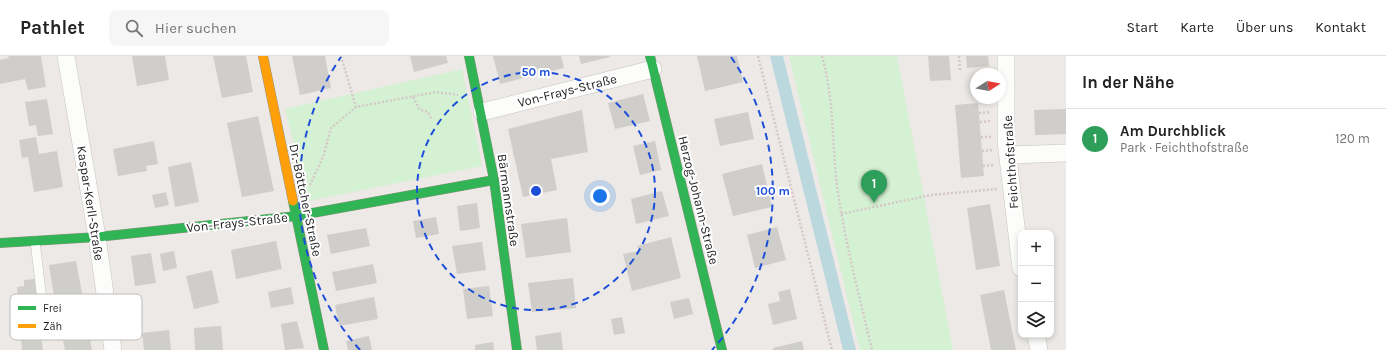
<!DOCTYPE html>
<html lang="de">
<head>
<meta charset="utf-8">
<style>
  :root { --surface:#fff; --page:#f6f6f6; --text:#222; --muted:#767676; --line:#e0e0e0; --accent:#666564 }
  body { margin:0; font-family:Karla,sans-serif; background:var(--page); color:var(--text) }
  .controls { position:absolute; right:12px; bottom:12px; display:grid; overflow:hidden; border-radius:8px; box-shadow:0 2px 6px #0003 }
  .controls button { width:36px; height:36px; display:grid; place-items:center; padding:0; border:0; border-bottom:1px solid var(--line); background:var(--surface); color:var(--text); font:20px sans-serif }
  .compass { position:absolute; left:970px; top:12px; width:36px; height:36px; border-radius:50%; background:var(--surface); box-shadow:0 2px 6px #0003; rotate:79deg }
  .you { position:absolute; left:600px; top:140px; width:14px; height:14px; margin:-10px; border:3px solid #fff; border-radius:50%; background:#1a73e8; box-shadow:0 0 0 6px #1a73e833 }
  .badge { display:grid; place-items:center; width:26px; height:26px; border-radius:50%; background:var(--accent); color:#fff; font-size:13px; font-weight:700 }
  .pin { position:absolute; translate:-50% -33px; filter:drop-shadow(0 1px 2px #0008) }
  .pin::after { content:''; position:absolute; top:21px; width:14px; height:12px; background:inherit; clip-path:polygon(0 0,100% 0,50% 100%) }
  .list { margin:0; padding:0; list-style:none }
  h2 { display:flex; justify-content:space-between; align-items:center; height:52px; margin:0; padding:0 16px; font-size:17px }
  h2 small { font-size:13px; font-weight:400; color:var(--muted) }
  .list li { display:grid; grid-template-columns:26px 1fr auto; gap:12px; align-items:center; box-sizing:border-box; height:60px; padding:0 16px; border-top:1px solid var(--line) }
  .list b { display:block; font-size:15px; white-space:nowrap }
  .list p { margin:0; font-size:13px; white-space:nowrap; color:var(--muted) }
  .list em { font-size:13px; font-style:normal; color:var(--muted) }
  .icon { flex:none; width:22px; height:22px; fill:none; stroke:currentColor; stroke-width:2; stroke-linecap:round; stroke-linejoin:round }
  .map { position:relative; flex:none; width:1066px; height:294px; overflow:hidden }
  header { display:flex; align-items:center; gap:24px; box-sizing:border-box; height:56px; padding:0 20px; background:var(--surface); border-bottom:1px solid var(--line) }
  header strong { font-size:19px }
  nav { display:flex; gap:22px; margin-inline-start:auto; font-size:14px }
  .search { width:280px; height:36px; background:var(--page); display:flex; align-items:center; gap:10px; box-sizing:border-box; padding:0 14px; border-radius:8px; color:var(--muted); font-size:15px }
  main { display:flex }
  aside { flex:1; background:var(--surface) }
  .map>svg:first-child { display:block }
  .park { fill:#d5f1d3 }
  .water { fill:#bad8de }
  .building { fill:#d0cecb }
  .lines { fill:none; stroke-linecap:round; stroke-linejoin:round }
  .lane-casing { stroke:#c5c4c2; stroke-width:10 }
  .street-casing { stroke:#c5c4c2; stroke-width:18 }
  .fast-casing { stroke:#94947f; stroke-width:10 }
  .slow-casing { stroke:#94947f; stroke-width:10 }
  .path { stroke:#d5c8c7; stroke-width:2.5; stroke-dasharray:2 2; stroke-linecap:butt }
  .lane { stroke:#fcfcfb; stroke-width:9 }
  .street { stroke:#fcfcfb; stroke-width:17 }
  .fast { stroke:#30b455; stroke-width:9 }
  .slow { stroke:#ff9f0a; stroke-width:9 }
  .ring { fill:none; stroke:#1d4ed8; stroke-width:2; stroke-dasharray:7 5 }
  .labels { text-anchor:middle; stroke-width:4; stroke-linejoin:round; paint-order:stroke }
  .street-label { font-size:13px; fill:#1e1e1e; stroke:#fff }
  .key { fill:#fff; stroke:#bcbcbc; stroke-width:1 }
  .key-label { font-size:11px; fill:#1e1e1e }
  .centre { fill:#1d4ed8; stroke:#fff; stroke-width:2 }
  .ring-label { font-size:12px; text-anchor:middle; font-weight:bold; fill:#1d4ed8; stroke:#fff; stroke-width:4; stroke-linejoin:round; paint-order:stroke }
</style>
</head>
<body>
<header>
<strong>Pathlet</strong>
<div class="search"><svg class="icon" aria-label="search" viewBox="0 0 24 24"><circle cx="10" cy="10" r="6"/><path d="M15 15l6 6"/></svg>Hier suchen</div>
<nav><a>Start</a><a>Karte</a><a>Über uns</a><a>Kontakt</a></nav>
</header>
<main>
<div class="map">
<svg width="1066" height="294" viewBox="0 0 1066 294">
  <rect width="100%" height="100%" fill="#ece9e6"/>
  <!-- park -->
  <g class="park">
    <path d="M789,0H897L953,294H860Z"/>
    <path d="M462,13L482,110L308,145L285,53Z"/>
  </g>
  <!-- water -->
  <path class="water" d="M770,0H783L856,294H843Z"/>
  <!-- building -->
  <g class="building">
    <path d="M8,0H41L46,31L28,34L25,23L0,28V4L9,2Z"/>
    <path d="M132,0H165L169,24L137,30Z"/>
    <path d="M213,0H246L253,36L222,42Z"/>
    <path d="M292,0H325L331,32L300,39Z"/>
    <path d="M410,0H446L448,7L414,16Z"/>
    <path d="M493,0H561L564,12L500,28Z"/>
    <path d="M579,0H610V1L581,8Z"/>
    <path d="M697,0H737L743,26L705,35Z"/>
    <path d="M928,0H949L951,24L930,25Z"/>
    <path d="M966,0H988L989,10L967,12Z"/>
    <path d="M643,38L650,65L615,73L608,47Z"/>
    <path d="M47,43L53,78L38,80L36,69L29,70L25,46Z"/>
    <path d="M978,47L984,120L961,122L955,49Z"/>
    <path d="M1063,53H1066V78L1035,79L1034,54Z"/>
    <path d="M582,54L588,96L551,103L557,134L523,141L508,73Z"/>
    <path d="M748,56L754,83L720,90L714,63Z"/>
    <path d="M258,60L274,135L242,141L227,67Z"/>
    <path d="M36,81L39,98L57,95L63,131L34,136L28,101L22,102L19,84Z"/>
    <path d="M154,85L158,108L146,110L147,115L118,120L113,93Z"/>
    <path d="M655,85L661,114L640,119L633,90Z"/>
    <path d="M191,106L199,146L175,151L168,111Z"/>
    <path d="M762,108L772,151L733,160L722,118Z"/>
    <path d="M662,135L669,160L636,168L631,143Z"/>
    <path d="M166,136L169,149L155,152L152,139Z"/>
    <path d="M477,147L480,172L460,175L457,150Z"/>
    <path d="M990,148L1000,210L976,214L967,152Z"/>
    <path d="M436,161L439,178L416,182L413,165Z"/>
    <path d="M567,162L571,196L526,202L521,168Z"/>
    <path d="M777,171L786,204L755,212L747,179Z"/>
    <path d="M366,172L370,190L331,198L327,179Z"/>
    <path d="M671,181L681,222L632,235L623,198L639,195L637,190Z"/>
    <path d="M276,185L282,213L236,223L231,194Z"/>
    <path d="M482,186L486,214L457,218L452,190Z"/>
    <path d="M174,195L177,212L163,215L160,198Z"/>
    <path d="M151,197L156,227L135,230L131,200Z"/>
    <path d="M76,205L85,253L57,259L49,209Z"/>
    <path d="M373,208L377,227L336,235L332,216Z"/>
    <path d="M212,214L219,247L194,253L186,220Z"/>
    <path d="M573,222L576,252L532,256L528,227Z"/>
    <path d="M36,223L38,250L19,252L17,231L24,230V224Z"/>
    <path d="M489,230L493,260L467,263L463,233Z"/>
    <path d="M291,231L294,248L271,252L268,236Z"/>
    <path d="M790,233L797,263L773,269L768,248L780,245L778,236Z"/>
    <path d="M1004,234L1016,294H991L980,239Z"/>
    <path d="M374,241L378,263L339,270L335,249Z"/>
    <path d="M689,242L693,258L674,263L670,246Z"/>
    <path d="M85,255L92,294H65L61,274L73,271L70,258Z"/>
    <path d="M622,261L625,277L614,279L611,263Z"/>
    <path d="M297,265L304,292L285,294L281,268Z"/>
    <path d="M221,270L223,294H195L194,272Z"/>
    <path d="M169,274L171,294H144L142,277Z"/>
    <path d="M561,276L563,294H537L535,280Z"/>
    <path d="M41,279L43,294H22L21,281Z"/>
    <path d="M369,280L372,294H348L346,285Z"/>
    <path d="M802,285L804,294H773V292Z"/>
    <path d="M493,286L494,294H475V289Z"/>
  </g>
  <g class="lines">
    <defs>
      <path id="lane" d="M35,185L43,253"/>
      <g id="street">
        <path d="M66,0L97,181L113,294"/>
        <path d="M1006,0V85L1021,212"/>
        <path d="M482,56L653,13"/>
        <path d="M1008,99L1066,97"/>
        <path d="M1036,279L1039,294"/>
      </g>
      <g id="fast">
        <path d="M469,0L494,124L517,294"/>
        <path d="M650,0L722,294"/>
        <path d="M293,145L324,294"/>
        <path d="M0,187L97,181L296,160L494,124"/>
      </g>
      <path id="slow" d="M263,0L293,145"/>
    </defs>
    <!-- lane casing -->
    <use href="#lane" class="lane-casing"/>
    <!-- street casing -->
    <use href="#street" class="street-casing"/>
    <!-- fast casing -->
    <use href="#fast" class="fast-casing"/>
    <!-- slow casing -->
    <use href="#slow" class="slow-casing"/>
    <!-- path -->
    <g class="path">
      <path d="M341,0L356,51"/>
      <path d="M758,0L832,294"/>
      <path d="M822,0C834,42 832,87 837,130C845,186 859,239 872,294"/>
      <path d="M959,0L960,14"/>
      <path d="M413,41L420,54L428,56L432,64"/>
      <path d="M979,57L991,56"/>
      <path d="M980,66L991,65"/>
      <path d="M981,81H991"/>
      <path d="M982,95L992,94"/>
      <path d="M983,110L994,109"/>
      <path d="M310,129L323,101L331,72L356,51L436,36L458,39"/>
      <path d="M841,158L931,139L997,133"/>
    </g>
    <!-- lane -->
    <use href="#lane" class="lane"/>
    <!-- street -->
    <use href="#street" class="street"/>
    <!-- fast -->
    <use href="#fast" class="fast"/>
    <!-- slow -->
    <use href="#slow" class="slow"/>
  </g>
  <!-- distance rings -->
  <g class="ring">
    <circle cx="536" cy="135" r="119"/>
    <path d="M360 294A237 237 0 0 1 341 1M731 1A237 237 0 0 1 712 294"/>
  </g>
  <g class="labels">
    <!-- street labels -->
    <g class="street-label">
      <text transform="translate(567 34) rotate(-14)" y="5">Von-Frays-Straße</text>
      <text transform="translate(1010 106) rotate(-94)" y="5">Feichthofstraße</text>
      <text transform="translate(306 144) rotate(78)" y="5">Dr.-Böttcher-Straße</text>
      <text transform="translate(509 144) rotate(82)" y="5">Bärmannstraße</text>
      <text transform="translate(699 144) rotate(76)" y="5">Herzog-Johann-Straße</text>
      <text transform="translate(91 147) rotate(81)" y="5">Kaspar-Kerll-Straße</text>
      <text transform="translate(237 166) rotate(-6)" y="5">Von-Frays-Straße</text>
    </g>
  </g>
  <!-- legend -->
  <rect x="10" y="238" width="132" height="46" rx="6" class="key"/>
  <rect x="18" y="250" width="18" height="4" fill="#30b455"/>
  <rect x="18" y="268" width="18" height="4" fill="#ff9f0a"/>
  <g class="key-label">
    <text x="43" y="256">Frei</text>
    <text x="43" y="274">Zäh</text>
  </g>
  <circle cx="536" cy="135" r="6" class="centre"/>
  <g class="ring-label">
    <text x="536" y="20">50 m</text>
    <text x="773" y="139">100 m</text>
  </g>
</svg>
<div class="controls">
<button>+</button>
<button>−</button>
<button><svg class="icon" aria-label="layers" viewBox="0 0 24 24"><path d="M12 4l9 5-9 5-9-5zM3 14l9 5 9-5"/></svg></button>
</div>
<svg class="compass" viewBox="-18 -18 36 36"><path d="M0-13l5 13h-10z" fill="#e53935"/><path d="M0 13l5-13h-10z" fill="#767676"/></svg>
<div class="you"></div>
<div class="pin badge" style="left:874px;top:147px;background:#2e9e5b">1</div>
</div>
<aside>
<h2>In der Nähe<small></small></h2>
<ul class="list">
<li><span class="badge" style="background:#2e9e5b">1</span><div><b>Am Durchblick</b><p>Park · Feichthofstraße</p></div><em>120 m</em></li>
</ul>
</aside>
</main>
</body>
</html>
